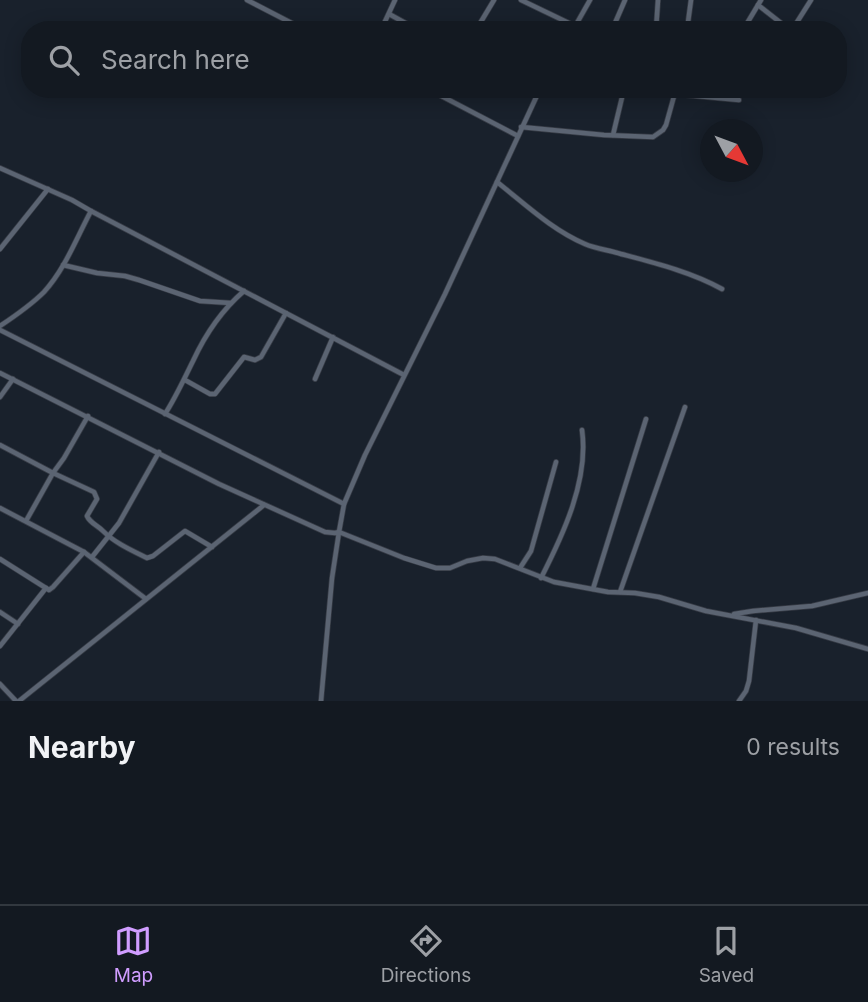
<!DOCTYPE html>
<html lang="en">
<head>
<meta charset="utf-8">
<style>
  :root { --surface:#131921; --page:#1c222a; --text:#f1f3f6; --muted:#9da0a5; --line:#32383f; --accent:#d09dff }
  body { margin:0; font-family:Inter,sans-serif; background:var(--page); color:var(--text) }
  .compass { position:absolute; left:700px; top:119px; width:63px; height:63px; border-radius:50%; background:var(--surface); box-shadow:0 4px 18px #0003; rotate:131deg }
  .list { margin:0; padding:0; list-style:none }
  h2 { display:flex; justify-content:space-between; align-items:center; height:91px; margin:0; padding:0 28px; font-size:30px }
  h2 small { font-size:23px; font-weight:400; color:var(--muted) }
  .icon { flex:none; width:38px; height:38px; fill:none; stroke:currentColor; stroke-width:2; stroke-linecap:round; stroke-linejoin:round }
  .map { position:relative; flex:none; width:868px; height:701px; overflow:hidden }
  .search { position:absolute; background:var(--surface); box-shadow:0 4px 18px #0003; left:21px; right:21px; top:21px; height:77px; display:flex; align-items:center; gap:18px; box-sizing:border-box; padding:0 24px; border-radius:28px; color:var(--muted); font-size:26px }
  .sheet { height:203px; background:var(--surface) }
  nav { display:flex; justify-content:space-around; align-items:center; box-sizing:border-box; height:98px; border-top:2px solid var(--line); background:var(--surface); font-size:19px; color:var(--muted) }
  nav a { display:grid; justify-items:center; gap:4px }
  nav .on { color:var(--accent) }
  .map>svg:first-child { display:block }
  .lines { fill:none; stroke-linecap:round; stroke-linejoin:round }
  .street-casing { stroke:#363b45; stroke-width:6 }
  .street { stroke:#5b6472; stroke-width:4.5 }
</style>
</head>
<body>
<div class="map">
<svg width="868" height="701" viewBox="0 0 868 701">
  <rect width="100%" height="100%" fill="#19212c"/>
  <g class="lines">
    <defs>
      <g id="street">
        <path d="M247,0L305,30"/>
        <path d="M521,0L575,26"/>
        <path d="M758,5L790,30"/>
        <path d="M389,14L418,30"/>
        <path d="M381,30L395,0"/>
        <path d="M476,30L494,0"/>
        <path d="M573,30L590,0"/>
        <path d="M612,30L625,0"/>
        <path d="M656,30L658,0"/>
        <path d="M687,30L691,0"/>
        <path d="M743,30L761,0"/>
        <path d="M792,30L811,0"/>
        <path d="M428,89L518,136"/>
        <path d="M675,94L739,100"/>
        <path d="M521,127L604,135L653,137L663,130L666,125L676,89"/>
        <path d="M613,135L624,89"/>
        <path d="M0,168L72,200L91,211L404,375"/>
        <path d="M497,182C525,204 552,230 585,244C596,249 609,250 621,254C655,263 691,272 722,289"/>
        <path d="M0,249L48,189"/>
        <path d="M63,265L97,273L125,276L139,280L200,301L231,303"/>
        <path d="M0,326C15,316 31,305 44,292C65,269 76,239 91,211"/>
        <path d="M0,330L344,504L339,532L404,558L436,568H450L467,561L483,558L495,559L554,582L608,592L635,593L659,597L706,611L796,628L868,649"/>
        <path d="M0,373L219,484L325,532L335,533L339,532L332,578L321,701"/>
        <path d="M315,379L333,337"/>
        <path d="M185,380L210,394H215L244,357L255,360L261,357L286,313"/>
        <path d="M0,397L13,379"/>
        <path d="M165,414C176,397 184,379 193,361C205,335 223,309 244,291"/>
        <path d="M0,445L53,473L94,492L97,499L87,516C90,523 97,525 103,531C115,543 131,550 147,558L153,556L185,531L212,547"/>
        <path d="M344,504L365,455L445,294L540,89"/>
        <path d="M0,508L84,552L146,599"/>
        <path d="M26,521L53,473L64,458L88,416"/>
        <path d="M92,557L119,523L159,452"/>
        <path d="M0,559L49,590L53,587L84,552"/>
        <path d="M520,568L531,551L556,462"/>
        <path d="M541,578C563,535 589,480 582,430"/>
        <path d="M593,589L646,419"/>
        <path d="M620,592L685,407"/>
        <path d="M0,612L18,624"/>
        <path d="M734,614L753,611L812,606L868,593"/>
        <path d="M0,646L46,588"/>
        <path d="M0,684L16,701"/>
        <path d="M19,701L264,505"/>
        <path d="M739,701L746,691L749,681L756,620"/>
      </g>
    </defs>
    <!-- street casing -->
    <use href="#street" class="street-casing"/>
    <!-- street -->
    <use href="#street" class="street"/>
  </g>
</svg>
<svg class="compass" viewBox="-18 -18 36 36"><path d="M0-13l5 13h-10z" fill="#e53935"/><path d="M0 13l5-13h-10z" fill="#9da0a5"/></svg>
<div class="search"><svg class="icon" aria-label="search" viewBox="0 0 24 24"><circle cx="10" cy="10" r="6"/><path d="M15 15l6 6"/></svg>Search here</div>
</div>
<section class="sheet">
<h2>Nearby<small>0 results</small></h2>
<ul class="list">
</ul>
</section>
<nav>
<a class="on"><svg class="icon" aria-label="map" viewBox="0 0 24 24"><path d="M3 6l6-2 6 2 6-2v14l-6 2-6-2-6 2zM9 4v14M15 6v14"/></svg>Map</a>
<a><svg class="icon" aria-label="directions" viewBox="0 0 24 24"><path d="M12 3l9 9-9 9-9-9zM9 14v-3h6M13 9l2 2-2 2"/></svg>Directions</a>
<a><svg class="icon" aria-label="saved" viewBox="0 0 24 24"><path d="M7 4h10v16l-5-4-5 4z"/></svg>Saved</a>
</nav>
</body>
</html>
